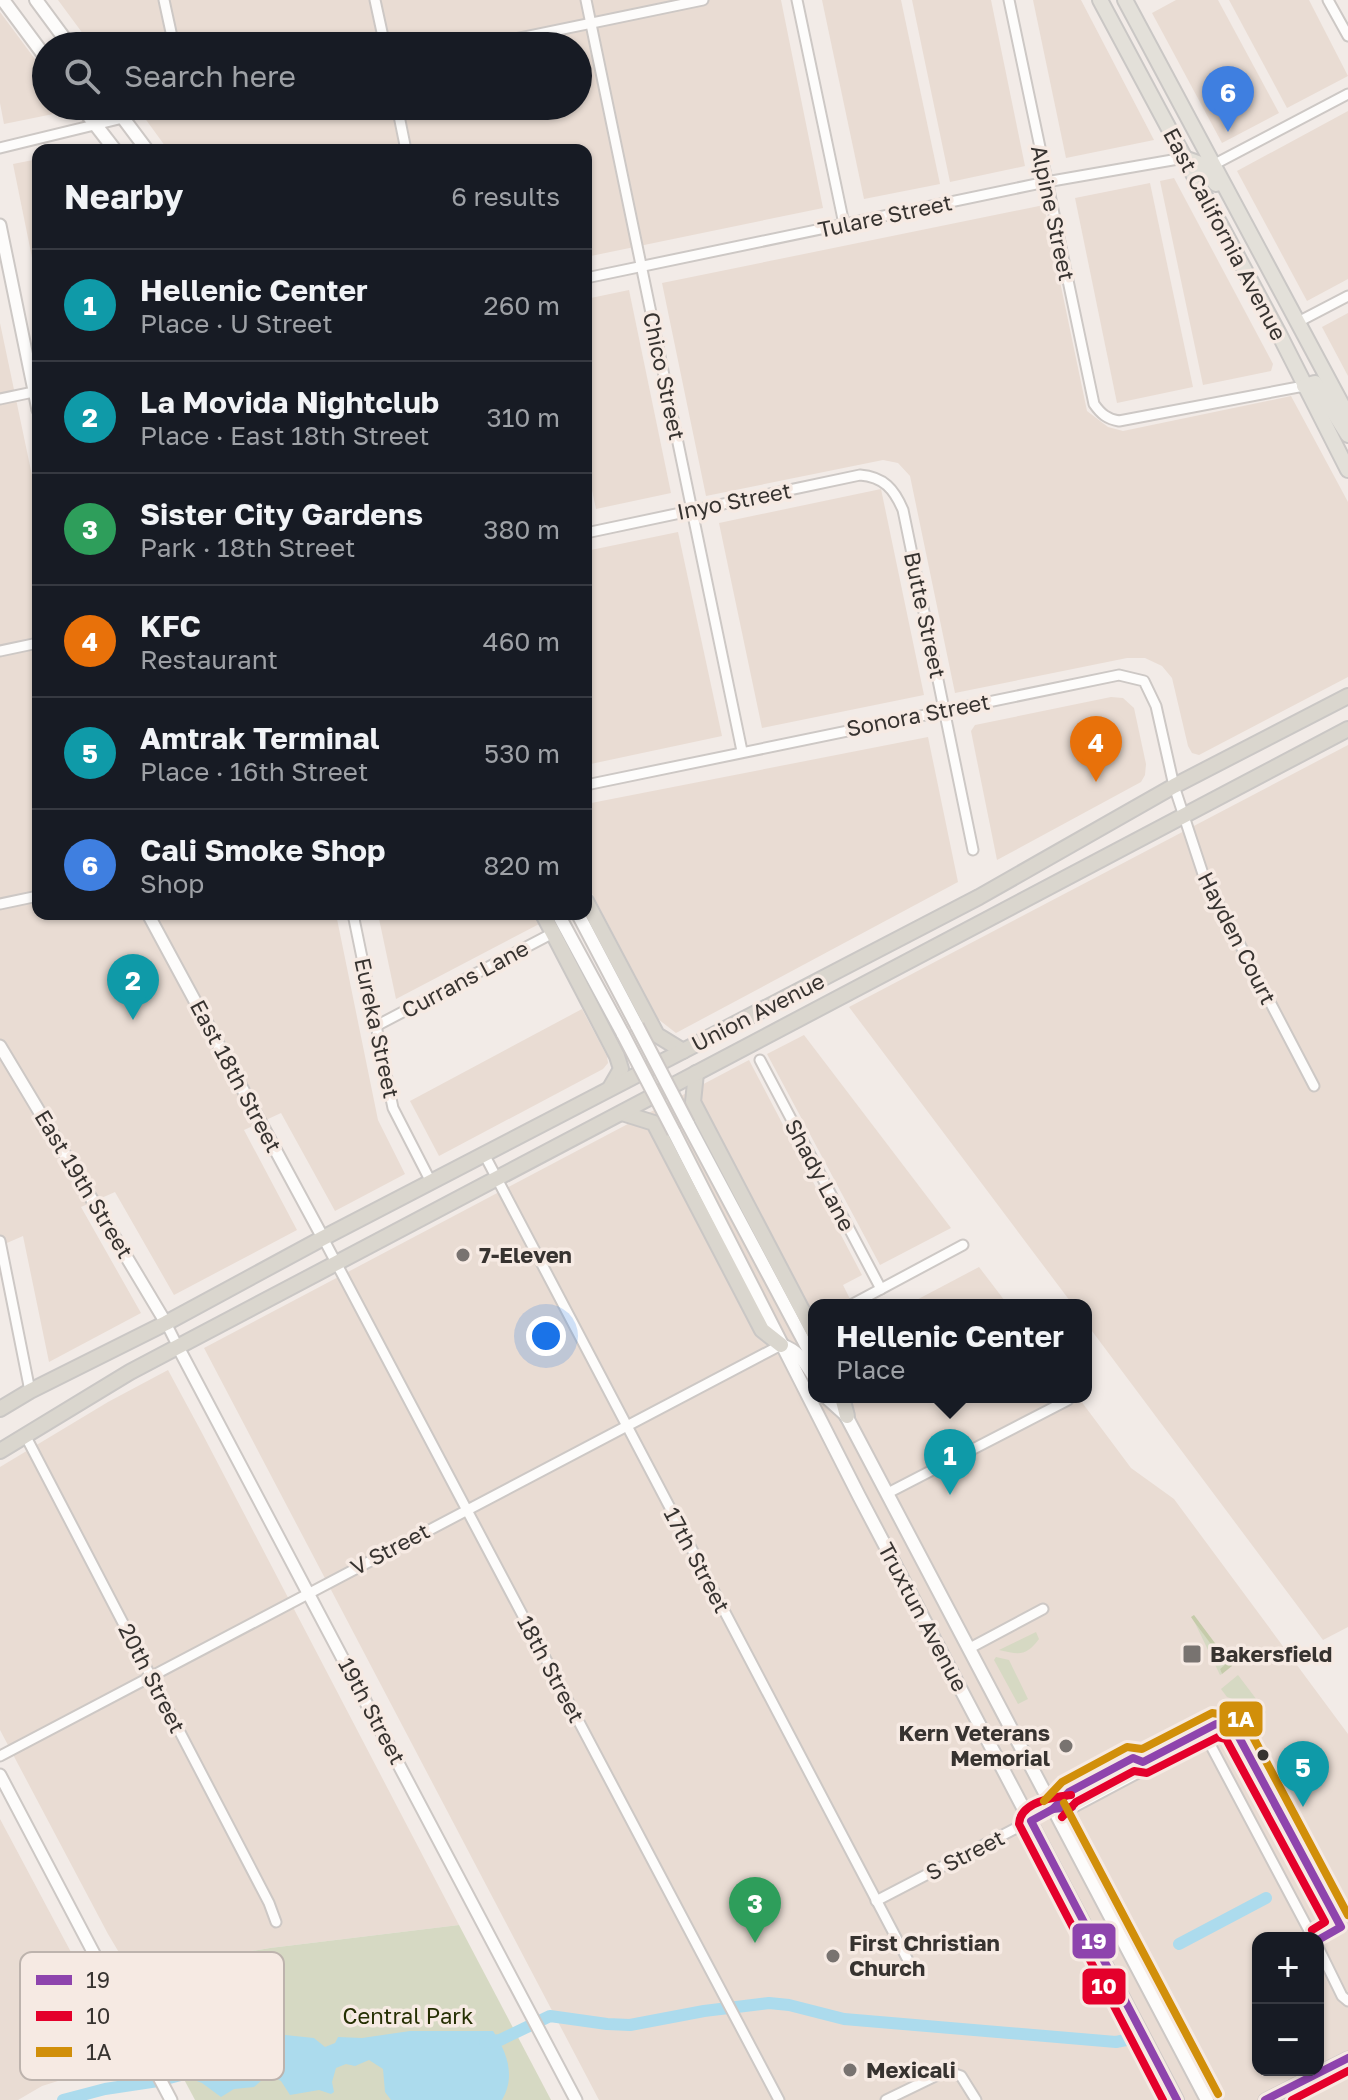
<!DOCTYPE html>
<html lang="en">
<head>
<meta charset="utf-8">
<style>
  :root { --surface:#171b24; --page:#20242c; --text:#f1f3f6; --muted:#9ea1a6; --line:#363941; --accent:#d93025 }
  body { margin:0; font-family:"Golos Text",sans-serif; background:var(--page); color:var(--text) }
  .controls { position:absolute; right:24px; bottom:24px; display:grid; overflow:hidden; border-radius:16px; box-shadow:0 2px 6px #0004 }
  .controls button { width:72px; height:72px; display:grid; place-items:center; padding:0; border:0; border-bottom:2px solid var(--line); background:var(--surface); color:var(--text); font:40px sans-serif }
  .you { position:absolute; left:546px; top:1336px; width:28px; height:28px; margin:-20px; border:6px solid #fff; border-radius:50%; background:#1a73e8; box-shadow:0 0 0 12px #1a73e833 }
  .badge { display:grid; place-items:center; width:52px; height:52px; border-radius:50%; background:var(--accent); color:#fff; font-size:26px; font-weight:700 }
  .pin { position:absolute; translate:-50% -66px; filter:drop-shadow(0 2px 4px #0008) }
  .pin::after { content:''; position:absolute; top:42px; width:28px; height:24px; background:inherit; clip-path:polygon(0 0,100% 0,50% 100%) }
  .popup { position:absolute; left:808px; top:1299px; width:284px; height:104px; box-sizing:border-box; display:grid; place-content:center; border-radius:16px; background:var(--surface); filter:drop-shadow(0 2px 6px #0005); font-size:26px; white-space:nowrap; color:var(--muted) }
  .popup b { font-size:30px; color:var(--text) }
  .popup::after { content:''; position:absolute; left:50%; top:100%; margin-left:-16px; border:16px solid transparent; border-top-color:var(--surface) }
  .list { margin:0; padding:0; list-style:none }
  h2 { display:flex; justify-content:space-between; align-items:center; height:104px; margin:0; padding:0 32px; font-size:34px }
  h2 small { font-size:26px; font-weight:400; color:var(--muted) }
  .list li { display:grid; grid-template-columns:52px 1fr auto; gap:24px; align-items:center; box-sizing:border-box; height:112px; padding:0 32px; border-top:2px solid var(--line) }
  .list b { display:block; font-size:30px; white-space:nowrap }
  .list p { margin:0; font-size:26px; white-space:nowrap; color:var(--muted) }
  .list em { font-size:26px; font-style:normal; color:var(--muted) }
  .icon { flex:none; width:44px; height:44px; fill:none; stroke:currentColor; stroke-width:2; stroke-linecap:round; stroke-linejoin:round }
  .map { position:relative; flex:none; width:1348px; height:2100px; overflow:hidden }
  .search { position:absolute; background:var(--surface); box-shadow:0 2px 6px #0004; left:32px; top:32px; width:560px; height:88px; display:flex; align-items:center; gap:20px; box-sizing:border-box; padding:0 28px; border-radius:44px; color:var(--muted); font-size:30px }
  .panel { position:absolute; background:var(--surface); box-shadow:0 2px 6px #0004; left:32px; top:144px; width:560px; height:776px; border-radius:16px }
  .map>svg:first-child { display:block }
  .built { fill:#e9dcd3; fill-rule:evenodd }
  .green { fill:#d6d9c3 }
  .forest { fill:#c5cbaa }
  .water { fill:#acdbed }
  .lines { fill:none; stroke-linecap:round; stroke-linejoin:round }
  .canal { stroke:#acdbed; stroke-width:12 }
  .minor-casing { stroke:#cdc8c5; stroke-width:13 }
  .tertiary-casing { stroke:#cdc8c5; stroke-width:15 }
  .secondary-casing { stroke:#cdc8c5; stroke-width:16 }
  .primary-casing { stroke:#cac7c5; stroke-width:18 }
  .trunk-casing { stroke:#cac7c5; stroke-width:18 }
  .minor { stroke:#fdfcfb; stroke-width:9 }
  .tertiary { stroke:#fdfcfb; stroke-width:11 }
  .secondary { stroke:#fdfcfb; stroke-width:12 }
  .primary { stroke:#e3e0d9; stroke-width:14 }
  .trunk { stroke:#dad6ce; stroke-width:14 }
  .secondary-bridge-casing { stroke:#cdc8c5; stroke-width:16; stroke-linecap:butt }
  .secondary-bridge { stroke:#fdfcfb; stroke-width:12 }
  .bus-1-casing { stroke:#f6eae3; stroke-width:14 }
  .bus-2-casing { stroke:#f6eae3; stroke-width:14 }
  .bus-3-casing { stroke:#f6eae3; stroke-width:14 }
  .bus-1 { stroke:#8e44ad; stroke-width:8 }
  .bus-2 { stroke:#e4002b; stroke-width:8 }
  .bus-3 { stroke:#d18f0a; stroke-width:8 }
  .poi-dot { fill:#787370; stroke:#f6eae3; stroke-width:3 }
  .bus-dot { fill:#373330; stroke:#f6eae3; stroke-width:3 }
  .labels { text-anchor:middle; stroke-width:7; stroke-linejoin:round; paint-order:stroke }
  .street-label { font-size:22px; fill:#373330; stroke:#f6eae3 }
  .poi-label { font-size:22px; font-weight:bold; fill:#373330; stroke:#f6eae3; text-anchor:start }
  .park-label { font-size:22px; fill:#252f02; stroke:#f6eae3 }
  .key { fill:#f6eae3; stroke:#bdb3ad; stroke-width:2 }
  .key-label { font-size:22px; fill:#373330 }
  .line-badge { stroke:#f6eae3; stroke-width:3 }
  .badge-label { font-size:22px; text-anchor:middle; font-weight:bold; fill:#fff }
</style>
</head>
<body>
<div class="map">
<svg width="1348" height="2100" viewBox="0 0 1348 2100">
  <rect width="100%" height="100%" fill="#f2ebe7"/>
  <!-- built -->
  <g class="built">
    <path d="M58,0H781L823,208L586,257V150H168L136,106H578V46H92Z"/>
    <path d="M822,0H901L940,184L864,199Z"/>
    <path d="M912,0H991L1025,166L950,182Z"/>
    <path d="M1033,0H1081L1154,140L1066,158Z"/>
    <path d="M1176,0H1218L1279,113L1222,143L1152,13Z"/>
    <path d="M1229,0H1309L1348,76L1287,108Z"/>
    <path d="M0,12L46,74V106H70L73,110L4,124L0,103Z"/>
    <path d="M1348,111V279L1307,301L1237,171Z"/>
    <path d="M38,159V287L13,164Z"/>
    <path d="M1174,178L1273,364L1271,371L1203,385L1160,181Z"/>
    <path d="M1150,183L1193,387L1117,403L1075,198Z"/>
    <path d="M1044,205L1087,411L1108,427L1123,431L1291,396L1348,502V677L1199,755L1192,753L1188,746L1172,678L1162,666L1145,658H1127L955,693L910,476L898,463L883,460L706,496L662,283Z"/>
    <path d="M629,290L671,493L596,509L586,462V299Z"/>
    <path d="M1348,313V376L1322,327Z"/>
    <path d="M0,323L38,504V914H336L378,1120L405,1174L335,1211L281,1113L244,1130L297,1230L174,1295L115,1192L81,1207L141,1313L49,1362L23,1236L0,1246Z"/>
    <path d="M881,489L924,695L762,728L719,523Z"/>
    <path d="M678,532L722,736L586,765V551Z"/>
    <path d="M1111,697L1123,698L1134,708L1146,764L1145,775L1141,782L997,860L971,731L975,725Z"/>
    <path d="M928,737L958,882L676,1033L658,1019L586,882V804Z"/>
    <path d="M1348,745V1627L1323,1640L1086,1323V1305H1073L849,1007Z"/>
    <path d="M378,914H539L543,922L396,999Z"/>
    <path d="M582,1009L607,1056L608,1063L603,1069L439,1156L410,1101Z"/>
    <path d="M804,1035L951,1228L880,1265L767,1054Z"/>
    <path d="M749,1060L862,1275L843,1285L853,1305H814V1397H1078L1131,1468L1174,1499L1348,1734V2100H599L204,1348ZM1258,1938H1318V2070H1258Z"/>
    <path d="M979,1267L1008,1305H907Z"/>
    <path d="M168,1370L202,1433L459,1925L270,1948L130,1971L108,1934L0,1730V1467L108,1402Z"/>
    <path d="M0,1819L128,2059L42,2086L18,2100H0Z"/>
  </g>
  <!-- green -->
  <g class="green">
    <path d="M1195,1623L1227,1664L1220,1669L1222,1674L1220,1675Z"/>
    <path d="M1036,1632L1039,1639C1026,1656 1020,1655 999,1650Z"/>
    <path d="M996,1657L1009,1660L1028,1699L1018,1704L994,1660Z"/>
    <path d="M1238,1675L1266,1712L1257,1729L1243,1703L1227,1697L1221,1689Z"/>
    <path d="M459,1925L551,2100H195L127,1972L270,1948Z"/>
  </g>
  <!-- forest -->
  <path class="forest" d="M1194,1615L1232,1666L1222,1674L1220,1669L1226,1664L1195,1623L1191,1617Z"/>
  <!-- water -->
  <path class="water" d="M410,2031H493C507,2052 516,2076 502,2100H391L385,2092L383,2069L369,2060L355,2066L346,2064L336,2068L332,2082L334,2092L331,2094L319,2090L290,2095L281,2081L273,2077L262,2080L254,2087L234,2089L221,2097L202,2083L183,2076L180,2071C187,2059 201,2038 217,2040C222,2040 226,2043 231,2044L249,2036L285,2035L314,2038L325,2047L335,2043L338,2037L362,2038Z"/>
  <g class="lines">
    <!-- canal -->
    <g class="canal">
      <path d="M1179,1944L1266,1898"/>
      <path d="M485,2042L500,2040L550,2016L607,2024L630,2025L704,2011L769,2003L789,2005L844,2019L1116,2042L1126,2040"/>
      <path d="M63,2100L105,2089L158,2081L196,2071"/>
    </g>
    <defs>
      <g id="minor">
        <path d="M164,0L174,46"/>
        <path d="M375,0L385,46"/>
        <path d="M586,0L742,751"/>
        <path d="M797,0L844,224"/>
        <path d="M1009,0L1094,404C1101,414 1107,419 1119,421L1304,386"/>
        <path d="M1328,0L1348,36"/>
        <path d="M481,46L703,0"/>
        <path d="M186,106H191"/>
        <path d="M397,106L406,150"/>
        <path d="M0,148L123,118"/>
        <path d="M1213,165L1348,94"/>
        <path d="M586,278L1046,182L1184,158"/>
        <path d="M1298,322L1348,296"/>
        <path d="M0,399L38,391"/>
        <path d="M586,533L860,475C884,477 894,489 903,510L973,850"/>
        <path d="M0,651L38,643"/>
        <path d="M586,785L1119,675L1144,681L1156,706L1174,786L1203,874L1314,1086"/>
        <path d="M0,904L38,896"/>
        <path d="M353,914L393,1108L431,1182"/>
        <path d="M376,1026L553,933"/>
        <path d="M760,1060L881,1289"/>
        <path d="M484,1154L911,1966"/>
        <path d="M323,1238L779,2100"/>
        <path d="M0,1241L30,1391"/>
        <path d="M851,1305L963,1245"/>
        <path d="M166,1323L178,1347"/>
        <path d="M25,1435L269,1903L276,1922"/>
        <path d="M888,1493L1068,1400"/>
        <path d="M970,1648L1043,1609"/>
        <path d="M0,1756L781,1345"/>
        <path d="M1053,1809L1069,1792L1133,1758L1143,1762L1203,1731L1313,1938"/>
        <path d="M876,1901L1053,1809L1076,1806L1140,1772L1143,1762"/>
        <path d="M1318,1947L1342,1996L1348,2001"/>
        <path d="M886,2100L946,2071L961,2076L976,2100"/>
      </g>
      <g id="tertiary">
        <path d="M0,225L38,410"/>
        <path d="M148,914L323,1238"/>
        <path d="M0,1046L166,1323"/>
        <path d="M178,1347L576,2100"/>
        <path d="M0,1775L171,2100"/>
        <path d="M1265,2100L1348,2058"/>
      </g>
      <g id="secondary">
        <path d="M3,0L46,58"/>
        <path d="M36,0L70,46"/>
        <path d="M81,106L115,150"/>
        <path d="M114,106L147,150"/>
        <path d="M558,914L623,1034"/>
        <path d="M578,914L637,1026"/>
        <path d="M688,1124L814,1360"/>
        <path d="M674,1132L859,1496L1177,2100"/>
        <path d="M781,1345C799,1351 804,1361 814,1377"/>
        <path d="M826,1397L847,1416"/>
        <path d="M843,1410L1207,2100"/>
      </g>
      <g id="primary">
        <path d="M1100,0L1279,334L1348,470"/>
        <path d="M1125,0L1348,416"/>
        <path d="M1184,158L1198,163L1216,184"/>
        <path d="M1304,386L1315,383L1348,435"/>
      </g>
      <g id="trunk">
        <path d="M586,901L657,1035L683,1051"/>
        <path d="M543,914L617,1056L621,1069L610,1088"/>
        <path d="M696,1073L693,1102L814,1333"/>
        <path d="M622,1113L654,1123L762,1330L781,1345"/>
        <path d="M842,1397L847,1416"/>
        <path d="M0,1409L30,1391L166,1323L323,1238L979,897L1174,786L1348,696"/>
        <path d="M0,1451L130,1372L1348,729"/>
      </g>
    </defs>
    <!-- minor casing -->
    <use href="#minor" class="minor-casing"/>
    <!-- tertiary casing -->
    <use href="#tertiary" class="tertiary-casing"/>
    <!-- secondary casing -->
    <use href="#secondary" class="secondary-casing"/>
    <!-- primary casing -->
    <use href="#primary" class="primary-casing"/>
    <!-- trunk casing -->
    <use href="#trunk" class="trunk-casing"/>
    <!-- minor -->
    <use href="#minor" class="minor"/>
    <!-- tertiary -->
    <use href="#tertiary" class="tertiary"/>
    <!-- secondary -->
    <use href="#secondary" class="secondary"/>
    <!-- primary -->
    <use href="#primary" class="primary"/>
    <!-- trunk -->
    <use href="#trunk" class="trunk"/>
    <defs>
      <g id="secondary-bridge">
        <path d="M637,1026L688,1124"/>
        <path d="M623,1034L674,1132"/>
      </g>
    </defs>
    <!-- secondary-bridge casing -->
    <use href="#secondary-bridge" class="secondary-bridge-casing"/>
    <!-- secondary-bridge -->
    <use href="#secondary-bridge" class="secondary-bridge"/>
    <defs>
      <g id="bus-1">
        <path d="M1072,1807L1053,1809L1031,1821L1177,2100"/>
        <path d="M1053,1809L1069,1792L1133,1758L1143,1762L1216,1724L1234,1728L1341,1927L1318,1940"/>
        <path d="M1265,2100L1348,2058"/>
      </g>
      <g id="bus-2">
        <path d="M1071,1795C1053,1797 1020,1802 1019,1824L1163,2100"/>
        <path d="M1062,1817L1076,1802L1134,1771L1147,1773L1218,1737L1226,1739L1325,1922L1312,1930"/>
        <path d="M1292,2100L1348,2071"/>
      </g>
      <g id="bus-3">
        <path d="M1044,1801L1062,1782L1127,1747L1142,1749L1212,1713L1238,1717L1245,1722L1348,1915"/>
        <path d="M1064,1803L1218,2094"/>
      </g>
    </defs>
    <!-- bus-1 casing -->
    <use href="#bus-1" class="bus-1-casing"/>
    <!-- bus-2 casing -->
    <use href="#bus-2" class="bus-2-casing"/>
    <!-- bus-3 casing -->
    <use href="#bus-3" class="bus-3-casing"/>
    <!-- bus-1 -->
    <use href="#bus-1" class="bus-1"/>
    <!-- bus-2 -->
    <use href="#bus-2" class="bus-2"/>
    <!-- bus-3 -->
    <use href="#bus-3" class="bus-3"/>
  </g>
  <!-- markers -->
  <g class="poi-dot">
    <circle cx="463" cy="1255" r="8"/>
    <rect x="1182" y="1644" width="20" height="20" rx="4"/>
    <circle cx="1066" cy="1746" r="8"/>
    <circle cx="833" cy="1956" r="8"/>
    <circle cx="850" cy="2070" r="8"/>
  </g>
  <circle class="bus-dot" cx="1263" cy="1755" r="7"/>
  <g class="labels">
    <!-- street labels -->
    <g class="street-label">
      <text transform="translate(1053 213) rotate(78)" y="8">Alpine Street</text>
      <text transform="translate(885 216) rotate(-12)" y="8">Tulare Street</text>
      <text transform="translate(1225 234) rotate(62)" y="8">East California Avenue</text>
      <text transform="translate(664 376) rotate(78)" y="8">Chico Street</text>
      <text transform="translate(734 501) rotate(-11)" y="8">Inyo Street</text>
      <text transform="translate(925 615) rotate(78)" y="8">Butte Street</text>
      <text transform="translate(918 715) rotate(-11)" y="8">Sonora Street</text>
      <text transform="translate(1237 938) rotate(63)" y="8">Hayden Court</text>
      <text transform="translate(465 979) rotate(-28)" y="8">Currans Lane</text>
      <text transform="translate(758 1012) rotate(-27)" y="8">Union Avenue</text>
      <text transform="translate(377 1028) rotate(78)" y="8">Eureka Street</text>
      <text transform="translate(236 1076) rotate(62)" y="8">East 18th Street</text>
      <text transform="translate(820 1175) rotate(62)" y="8">Shady Lane</text>
      <text transform="translate(84 1184) rotate(59)" y="8">East 19th Street</text>
      <text transform="translate(390 1549) rotate(-28)" y="8">V Street</text>
      <text transform="translate(697 1560) rotate(62)" y="8">17th Street</text>
      <text transform="translate(923 1617) rotate(62)" y="8">Truxtun Avenue</text>
      <text transform="translate(551 1669) rotate(62)" y="8">18th Street</text>
      <text transform="translate(152 1678) rotate(63)" y="8">20th Street</text>
      <text transform="translate(372 1711) rotate(62)" y="8">19th Street</text>
      <text transform="translate(965 1855) rotate(-27)" y="8">S Street</text>
    </g>
    <!-- poi labels -->
    <g class="poi-label">
      <text x="479" y="1263">7-Eleven</text>
      <text x="1210" y="1662">Bakersfield</text>
      <text x="1050" y="1741" text-anchor="end">Kern Veterans<tspan x="1050" dy="25">Memorial</tspan></text>
      <text x="849" y="1951">First Christian<tspan x="849" dy="25">Church</tspan></text>
      <text x="866" y="2078">Mexicali</text>
    </g>
    <!-- park labels -->
    <g class="park-label">
      <text x="408" y="2024">Central Park</text>
    </g>
  </g>
  <!-- legend -->
  <rect x="20" y="1952" width="264" height="128" rx="12" class="key"/>
  <rect x="36" y="1975" width="36" height="10" fill="#8e44ad"/>
  <rect x="36" y="2011" width="36" height="10" fill="#e4002b"/>
  <rect x="36" y="2047" width="36" height="10" fill="#d18f0a"/>
  <g class="key-label">
    <text x="86" y="1988">19</text>
    <text x="86" y="2024">10</text>
    <text x="86" y="2060">1A</text>
  </g>
  <g class="line-badge">
    <rect x="1218" y="1700" width="46" height="38" rx="8" fill="#d18f0a"/>
    <rect x="1071" y="1922" width="46" height="38" rx="8" fill="#8e44ad"/>
    <rect x="1081" y="1967" width="46" height="39" rx="8" fill="#e4002b"/>
  </g>
  <g class="badge-label">
    <text x="1241" y="1727">1A</text>
    <text x="1094" y="1949">19</text>
    <text x="1104" y="1994">10</text>
  </g>
</svg>
<div class="controls">
<button>+</button>
<button>−</button>
</div>
<div class="you"></div>
<div class="pin badge" style="left:950px;top:1495px;background:#0f9aa8">1</div>
<div class="popup"><b>Hellenic Center</b>Place</div>
<div class="pin badge" style="left:133px;top:1020px;background:#0f9aa8">2</div>
<div class="pin badge" style="left:755px;top:1943px;background:#2e9e5b">3</div>
<div class="pin badge" style="left:1096px;top:782px;background:#e8710a">4</div>
<div class="pin badge" style="left:1303px;top:1807px;background:#0f9aa8">5</div>
<div class="pin badge" style="left:1228px;top:132px;background:#3f7fe0">6</div>
<div class="search"><svg class="icon" aria-label="search" viewBox="0 0 24 24"><circle cx="10" cy="10" r="6"/><path d="M15 15l6 6"/></svg>Search here</div>
<section class="panel">
<h2>Nearby<small>6 results</small></h2>
<ul class="list">
<li><span class="badge" style="background:#0f9aa8">1</span><div><b>Hellenic Center</b><p>Place · U Street</p></div><em>260 m</em></li>
<li><span class="badge" style="background:#0f9aa8">2</span><div><b>La Movida Nightclub</b><p>Place · East 18th Street</p></div><em>310 m</em></li>
<li><span class="badge" style="background:#2e9e5b">3</span><div><b>Sister City Gardens</b><p>Park · 18th Street</p></div><em>380 m</em></li>
<li><span class="badge" style="background:#e8710a">4</span><div><b>KFC</b><p>Restaurant</p></div><em>460 m</em></li>
<li><span class="badge" style="background:#0f9aa8">5</span><div><b>Amtrak Terminal</b><p>Place · 16th Street</p></div><em>530 m</em></li>
<li><span class="badge" style="background:#3f7fe0">6</span><div><b>Cali Smoke Shop</b><p>Shop</p></div><em>820 m</em></li>
</ul>
</section>
</div>
</body>
</html>
